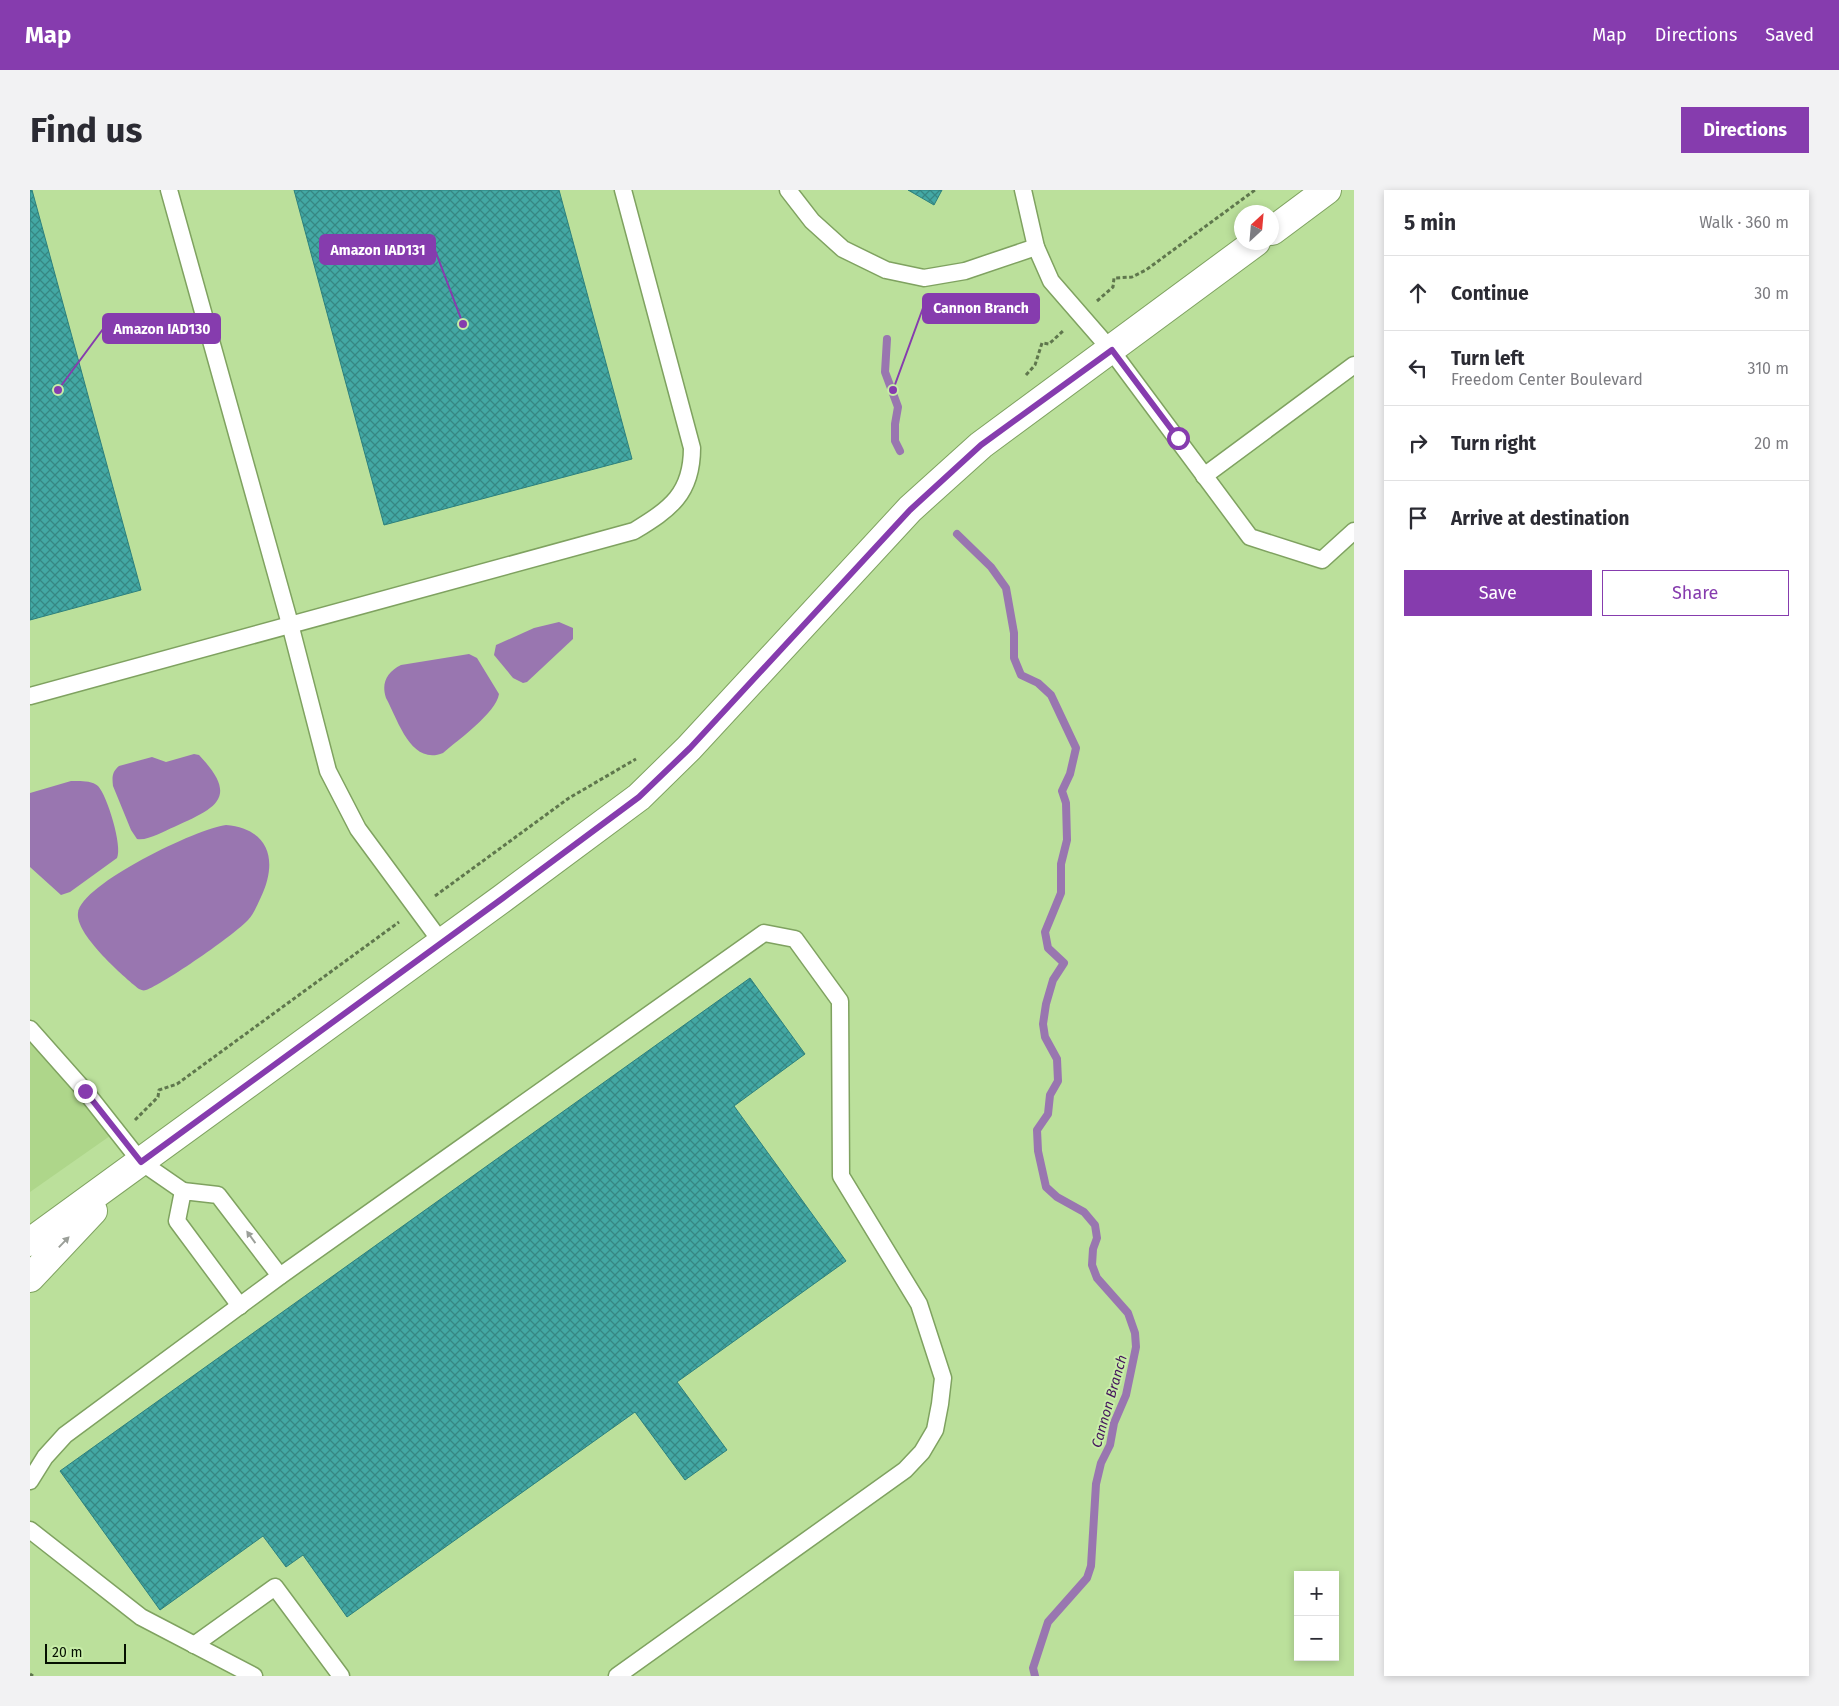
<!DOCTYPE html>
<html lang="en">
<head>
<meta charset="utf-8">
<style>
  :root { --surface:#fff; --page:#f2f2f3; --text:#2b2b33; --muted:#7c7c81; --line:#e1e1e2; --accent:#863cae }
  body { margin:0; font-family:"Fira Sans",sans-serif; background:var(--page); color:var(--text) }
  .controls { position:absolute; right:15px; bottom:15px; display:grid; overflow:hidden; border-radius:0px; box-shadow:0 2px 8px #0003 }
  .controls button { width:45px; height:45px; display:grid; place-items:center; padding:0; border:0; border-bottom:1px solid var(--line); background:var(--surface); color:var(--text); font:25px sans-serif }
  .compass { position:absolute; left:1204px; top:15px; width:45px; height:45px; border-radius:50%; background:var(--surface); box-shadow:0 2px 8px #0003; rotate:26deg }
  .scale { position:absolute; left:15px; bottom:12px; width:81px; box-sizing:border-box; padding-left:5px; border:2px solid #051000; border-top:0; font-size:14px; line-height:18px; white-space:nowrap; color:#051000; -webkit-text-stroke:4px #c8eda8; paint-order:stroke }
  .stop { position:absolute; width:15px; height:15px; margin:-11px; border:4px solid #863cae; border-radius:50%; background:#fff }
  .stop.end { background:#863cae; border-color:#fff; box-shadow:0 1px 5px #0008 }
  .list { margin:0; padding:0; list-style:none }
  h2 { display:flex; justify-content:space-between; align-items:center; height:65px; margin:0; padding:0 20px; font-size:21px }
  h2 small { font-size:16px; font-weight:400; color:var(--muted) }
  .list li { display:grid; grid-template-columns:32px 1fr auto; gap:15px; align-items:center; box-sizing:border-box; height:75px; padding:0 20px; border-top:1px solid var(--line) }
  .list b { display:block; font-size:19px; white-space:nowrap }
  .list p { margin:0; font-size:16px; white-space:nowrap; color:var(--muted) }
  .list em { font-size:16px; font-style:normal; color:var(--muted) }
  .actions { display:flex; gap:10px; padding:15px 20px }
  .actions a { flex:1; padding:11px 0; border:1px solid var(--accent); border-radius:0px; text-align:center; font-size:18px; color:var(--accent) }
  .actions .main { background:var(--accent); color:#fff }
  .icon { flex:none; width:28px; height:28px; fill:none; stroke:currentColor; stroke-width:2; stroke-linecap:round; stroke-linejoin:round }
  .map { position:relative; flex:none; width:1324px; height:1486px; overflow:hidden; border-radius:0px }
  header { display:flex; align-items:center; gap:30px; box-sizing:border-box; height:70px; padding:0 25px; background:var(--accent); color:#fff }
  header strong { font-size:24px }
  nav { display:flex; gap:28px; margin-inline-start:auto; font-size:18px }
  .intro { display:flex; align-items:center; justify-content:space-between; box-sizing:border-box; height:120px; padding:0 30px }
  h1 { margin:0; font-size:35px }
  .button { padding:12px 22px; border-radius:0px; background:var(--accent); color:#fff; font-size:18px; font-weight:700 }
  main { display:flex; gap:30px; padding:0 30px }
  aside { flex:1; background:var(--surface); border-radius:0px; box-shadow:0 2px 8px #0003 }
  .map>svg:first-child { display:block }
  .built { fill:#aed68a }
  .water { fill:#9976b0 }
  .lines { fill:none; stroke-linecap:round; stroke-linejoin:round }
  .stream { stroke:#9976b0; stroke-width:8 }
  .building { fill:url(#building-cross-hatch); stroke:#2c807d }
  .lane-casing { stroke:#7fa260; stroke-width:19 }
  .secondary-casing { stroke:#7fa260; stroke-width:30 }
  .path { stroke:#5f774d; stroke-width:3; stroke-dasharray:4 2.5; stroke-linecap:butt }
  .lane { stroke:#fff; stroke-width:16 }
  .secondary { stroke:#fff; stroke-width:28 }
  .oneway { fill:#9b9f99 }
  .route { stroke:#863cae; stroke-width:6 }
  .labels { text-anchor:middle; stroke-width:4; stroke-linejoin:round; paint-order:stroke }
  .water-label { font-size:14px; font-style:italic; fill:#43145b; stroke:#c8eda8 }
  .leader { fill:none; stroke:#863cae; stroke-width:2 }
  .callout-dot { fill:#863cae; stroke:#c8eda8; stroke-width:2 }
  .callout { fill:#863cae; stroke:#863cae; stroke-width:2 }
  .callout-label { font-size:14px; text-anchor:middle; font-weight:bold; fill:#fff }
</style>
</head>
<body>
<header>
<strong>Map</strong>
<nav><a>Map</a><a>Directions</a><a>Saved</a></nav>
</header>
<div class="intro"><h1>Find us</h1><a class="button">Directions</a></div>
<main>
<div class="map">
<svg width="1324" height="1486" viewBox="0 0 1324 1486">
  <defs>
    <pattern id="building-cross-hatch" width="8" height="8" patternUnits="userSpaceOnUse" patternTransform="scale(1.25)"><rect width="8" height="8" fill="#43a8a4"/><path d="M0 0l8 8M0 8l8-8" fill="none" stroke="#368783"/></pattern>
  </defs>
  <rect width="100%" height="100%" fill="#bbe09b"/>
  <!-- built -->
  <path class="built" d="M0,841L87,941L0,1002Z"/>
  <!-- water -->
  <g class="water">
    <path d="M529,432L543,438V449L497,492L493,493L483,488L464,465L466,455L504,438Z"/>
    <path d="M439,464L447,468L469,504C466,523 428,550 413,563C381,576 368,530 356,508C351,493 357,482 371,475Z"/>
    <path d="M164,564L169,565C210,608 186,618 144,637C134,641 118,651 107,649L101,640L83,596C82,587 82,582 89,576L122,567L136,572Z"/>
    <path d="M41,591C49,591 61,590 68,596C77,605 93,657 87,668L40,702L31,705L0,677V603Z"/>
    <path d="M196,635C240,639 248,671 231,707C227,715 224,724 218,730C207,743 132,795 116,800C113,801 112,800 109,799C93,786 45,744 48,723C51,694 168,638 196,635Z"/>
  </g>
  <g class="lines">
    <!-- stream -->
    <g class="stream">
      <path d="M857,149L855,182L868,217L865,234V251L870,261"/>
      <path d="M927,344L961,377L976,398L984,443V468L991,485L1008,493L1021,505L1046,558L1040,584L1032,601L1036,613L1037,650L1031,674V703L1015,742L1018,758L1034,773L1023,790L1016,814L1013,834L1015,847L1027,869L1028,891L1020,905L1018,924L1007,940L1008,961L1016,997L1027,1007L1054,1022L1065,1035L1067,1048L1063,1059L1062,1075L1067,1088L1098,1123L1105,1143L1106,1157L1096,1205L1084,1233L1080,1255L1071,1273L1066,1294L1061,1376L1057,1388L1018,1432L1003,1478L1005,1486"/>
    </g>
  </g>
  <!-- building -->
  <g class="building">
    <path d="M0,0H2L111,400L0,430Z"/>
    <path d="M264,0H529L602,269L354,335Z"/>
    <path d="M878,0H912L904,15Z"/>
    <path d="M720,788L775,864L704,916L816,1071L647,1192L697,1260L655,1290L605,1222L317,1427L273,1365L256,1377L233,1346L130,1420L30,1281Z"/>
  </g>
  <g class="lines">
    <defs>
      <g id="lane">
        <path d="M139,0L260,434L298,581L328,639L412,753"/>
        <path d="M758,0L782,31L813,59L856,80L894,88L935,81L1006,57"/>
        <path d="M993,0L1006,57L1021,91L1081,160L1220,347L1292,370L1324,341"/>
        <path d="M1174,286L1324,175"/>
        <path d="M0,506L604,341C640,319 662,304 662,258L593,0"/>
        <path d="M0,839L55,901L111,972L153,1001"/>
        <path d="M210,1116L147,1031L153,1001L188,1005L250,1086"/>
        <path d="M0,1291L15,1267L35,1245L250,1086L734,743L765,749L810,811L811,986L889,1114L913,1188L910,1214L905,1240L892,1262L875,1280L587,1486"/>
        <path d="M0,1340L111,1427L224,1486"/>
        <path d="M164,1455L245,1397L311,1486"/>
      </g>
      <g id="secondary">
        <path d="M1242,41L1297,0"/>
        <path d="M0,1052L473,708L609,607L659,558L880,319L951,255L1226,52"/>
        <path d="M0,1088L63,1021"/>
      </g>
    </defs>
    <!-- lane casing -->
    <use href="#lane" class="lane-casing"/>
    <!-- secondary casing -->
    <use href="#secondary" class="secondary-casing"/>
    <!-- path -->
    <g class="path">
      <path d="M1067,111L1083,97L1084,88L1102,87L1116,80L1225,0"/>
      <path d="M996,185L1005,175L1012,153L1019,154L1034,140"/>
      <path d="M405,706L539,608L606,569"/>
      <path d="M105,930L128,907L129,900L147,894L369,732"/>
      <path d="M0,1484L3,1486"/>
    </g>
    <!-- lane -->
    <use href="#lane" class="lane"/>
    <!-- secondary -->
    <use href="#secondary" class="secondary"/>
  </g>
  <!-- one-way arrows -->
  <defs><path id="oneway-solid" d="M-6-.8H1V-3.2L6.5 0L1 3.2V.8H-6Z" transform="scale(1.25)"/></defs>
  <g class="oneway">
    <use href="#oneway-solid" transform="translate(221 1047) rotate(-126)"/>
    <use href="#oneway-solid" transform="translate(34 1052) rotate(-46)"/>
  </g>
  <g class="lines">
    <!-- route -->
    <path class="route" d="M55,901L111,972L473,708L609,607L660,558L880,320L951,255L1082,160L1148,248"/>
  </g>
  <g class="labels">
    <!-- water labels -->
    <g class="water-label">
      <text transform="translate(1079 1211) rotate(-74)" y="5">Cannon Branch</text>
    </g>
  </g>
  <!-- callouts -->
  <path class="leader" d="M433 134L405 60M863 200L893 118M28 200L73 139"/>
  <g class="callout-dot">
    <circle cx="433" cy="134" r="5"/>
    <circle cx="863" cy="200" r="5"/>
    <circle cx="28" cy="200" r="5"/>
  </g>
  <g class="callout">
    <rect x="290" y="45" width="115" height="29" rx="5"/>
    <rect x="893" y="104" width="116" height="29" rx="5"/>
    <rect x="73" y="124" width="117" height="29" rx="5"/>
  </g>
  <g class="callout-label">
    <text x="348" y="65">Amazon IAD131</text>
    <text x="951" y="123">Cannon Branch</text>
    <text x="132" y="144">Amazon IAD130</text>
  </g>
</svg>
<div class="controls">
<button>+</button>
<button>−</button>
</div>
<svg class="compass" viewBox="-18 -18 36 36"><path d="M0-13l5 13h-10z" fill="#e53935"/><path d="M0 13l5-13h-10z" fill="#7c7c81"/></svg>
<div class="scale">20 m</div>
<div class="stop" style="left:1148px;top:248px"></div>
<div class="stop end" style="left:55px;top:901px"></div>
</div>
<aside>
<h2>5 min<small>Walk · 360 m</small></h2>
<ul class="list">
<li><svg class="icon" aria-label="ahead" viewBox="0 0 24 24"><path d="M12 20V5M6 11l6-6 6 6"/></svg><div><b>Continue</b></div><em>30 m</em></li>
<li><svg class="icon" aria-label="left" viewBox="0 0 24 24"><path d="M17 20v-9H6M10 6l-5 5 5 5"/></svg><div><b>Turn left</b><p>Freedom Center Boulevard</p></div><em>310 m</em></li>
<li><svg class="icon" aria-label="right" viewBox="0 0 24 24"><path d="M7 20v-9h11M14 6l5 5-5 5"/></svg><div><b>Turn right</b></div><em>20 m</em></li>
<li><svg class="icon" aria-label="arrive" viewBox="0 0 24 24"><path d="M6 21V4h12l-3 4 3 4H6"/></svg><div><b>Arrive at destination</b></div></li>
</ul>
<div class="actions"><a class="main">Save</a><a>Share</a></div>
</aside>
</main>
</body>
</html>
